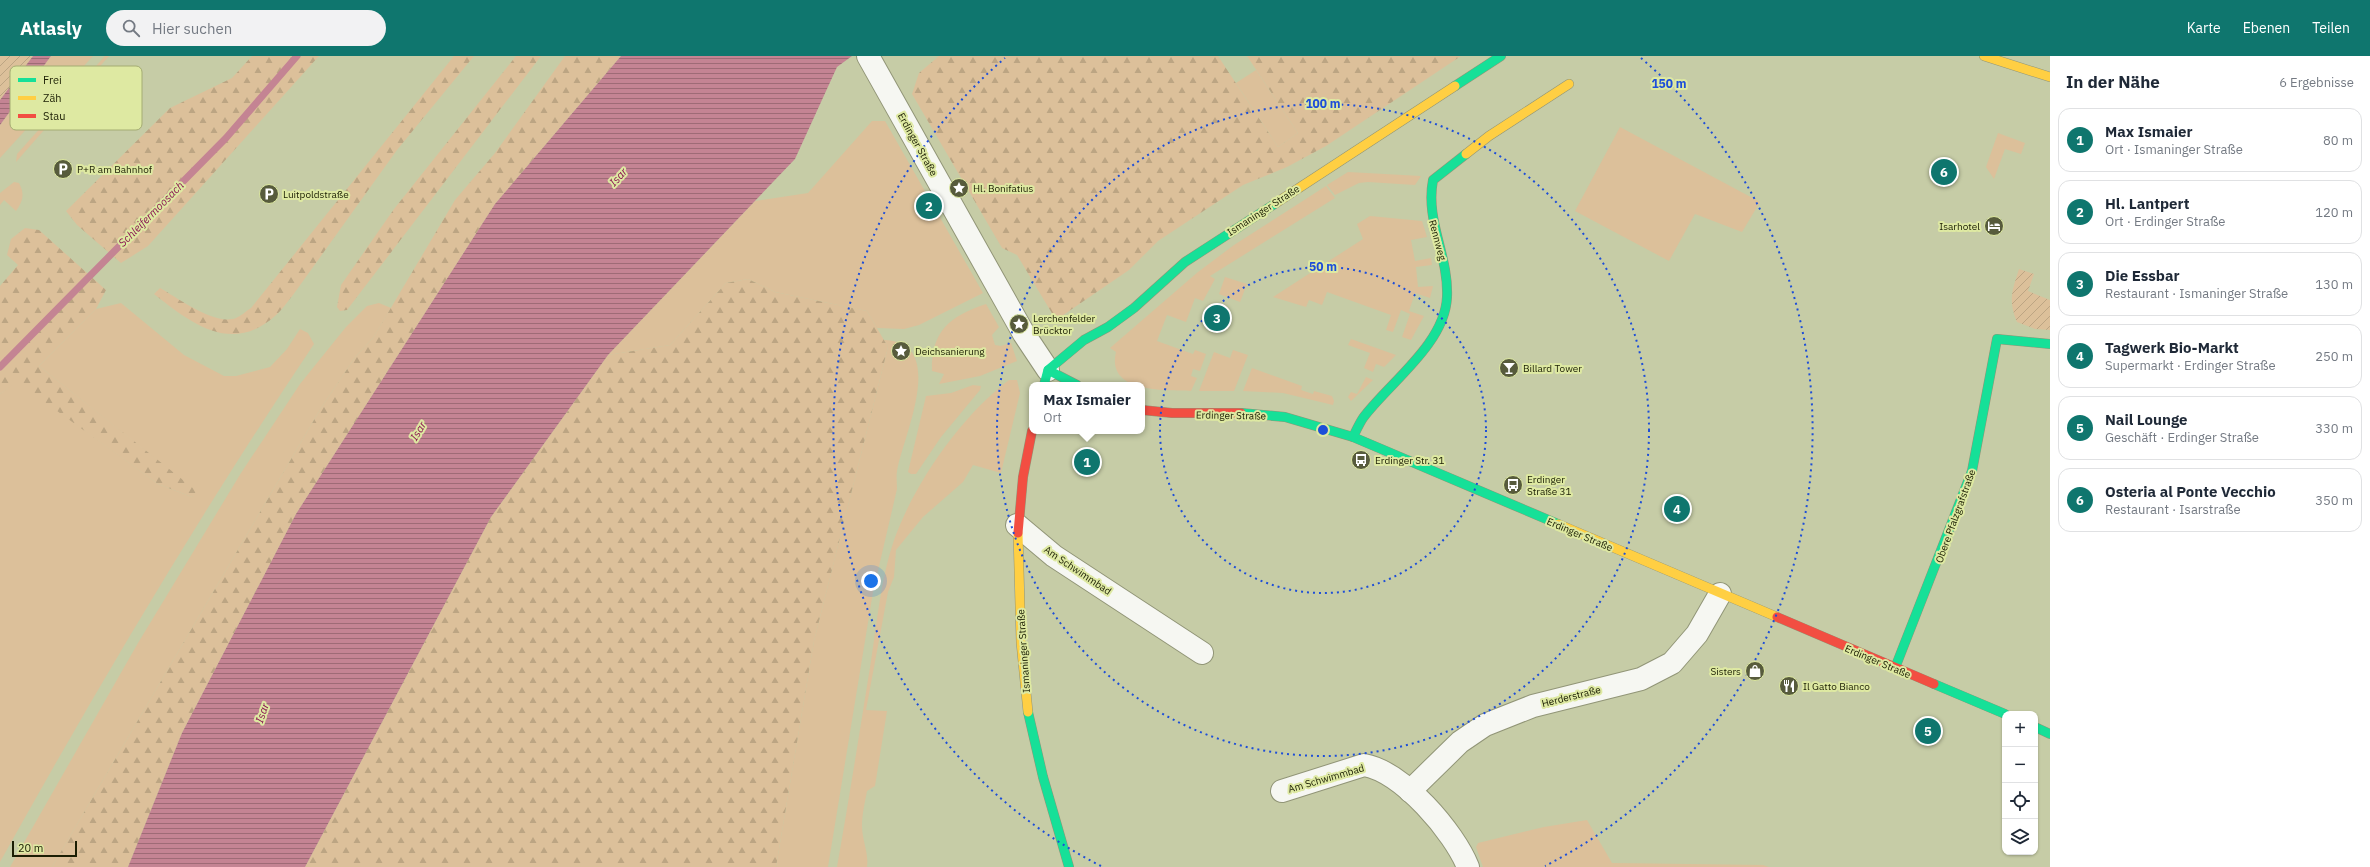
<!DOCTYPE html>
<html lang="de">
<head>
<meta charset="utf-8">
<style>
  :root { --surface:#fff; --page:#f2f2f3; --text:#1f2937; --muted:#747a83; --line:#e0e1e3; --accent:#0f766e }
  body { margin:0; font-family:"IBM Plex Sans",sans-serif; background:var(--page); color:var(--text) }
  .controls { position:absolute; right:12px; bottom:12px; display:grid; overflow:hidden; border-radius:8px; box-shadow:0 1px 3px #0004 }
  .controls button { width:36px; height:36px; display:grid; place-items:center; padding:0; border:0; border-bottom:1px solid var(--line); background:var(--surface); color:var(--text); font:20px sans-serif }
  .scale { position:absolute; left:12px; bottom:10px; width:65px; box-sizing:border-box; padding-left:4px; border:2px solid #1b1e03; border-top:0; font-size:11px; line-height:14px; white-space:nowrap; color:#1b1e03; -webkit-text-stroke:3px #dee9a2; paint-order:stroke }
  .you { position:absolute; left:871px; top:525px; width:14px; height:14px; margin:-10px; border:3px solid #fff; border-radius:50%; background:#1a73e8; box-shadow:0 0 0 6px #1a73e833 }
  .badge { display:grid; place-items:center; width:26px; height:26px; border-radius:50%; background:var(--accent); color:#fff; font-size:13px; font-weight:700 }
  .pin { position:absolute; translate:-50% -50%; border:2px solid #fff; box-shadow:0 1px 4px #0006 }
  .popup { position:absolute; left:1029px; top:326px; width:116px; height:52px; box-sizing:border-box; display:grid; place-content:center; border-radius:8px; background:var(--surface); filter:drop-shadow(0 1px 3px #0005); font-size:13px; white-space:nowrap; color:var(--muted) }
  .popup b { font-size:15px; color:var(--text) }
  .popup::after { content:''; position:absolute; left:50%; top:100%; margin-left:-8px; border:8px solid transparent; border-top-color:var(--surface) }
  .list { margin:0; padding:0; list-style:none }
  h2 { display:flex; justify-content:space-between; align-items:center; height:52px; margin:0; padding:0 16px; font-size:17px }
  h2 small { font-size:13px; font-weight:400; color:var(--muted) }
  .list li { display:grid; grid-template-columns:26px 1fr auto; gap:12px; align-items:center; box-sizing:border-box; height:64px; margin:0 8px 8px; padding:0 8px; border:1px solid var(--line); border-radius:12px }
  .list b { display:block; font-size:15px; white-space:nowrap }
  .list p { margin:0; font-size:13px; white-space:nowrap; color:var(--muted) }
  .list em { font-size:13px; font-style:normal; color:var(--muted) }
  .icon { flex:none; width:22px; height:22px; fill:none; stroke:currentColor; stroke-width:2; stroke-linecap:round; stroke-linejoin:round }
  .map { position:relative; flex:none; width:2050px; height:811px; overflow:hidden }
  header { display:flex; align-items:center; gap:24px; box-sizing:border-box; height:56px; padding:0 20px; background:var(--accent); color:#fff }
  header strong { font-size:19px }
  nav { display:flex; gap:22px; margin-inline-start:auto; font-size:14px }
  .search { width:280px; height:36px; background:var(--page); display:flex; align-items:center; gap:10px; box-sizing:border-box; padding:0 14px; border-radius:22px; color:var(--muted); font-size:15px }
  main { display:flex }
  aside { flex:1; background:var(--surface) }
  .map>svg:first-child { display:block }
  .green { fill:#dcc09a }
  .forest { fill:url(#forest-firs) }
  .garden { fill:url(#garden-furrows) }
  .water { fill:url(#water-rules) }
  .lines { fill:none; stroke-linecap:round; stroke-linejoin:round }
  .stream { stroke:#c48493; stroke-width:7 }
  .street-casing { stroke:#919577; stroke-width:24 }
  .fast-casing { stroke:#919577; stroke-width:10 }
  .slow-casing { stroke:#919577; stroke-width:10 }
  .jam-casing { stroke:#919577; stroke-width:10 }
  .street { stroke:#f6f7f2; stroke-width:22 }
  .fast { stroke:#16e098; stroke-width:9 }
  .slow { stroke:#ffcf43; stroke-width:9 }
  .jam { stroke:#f24e42; stroke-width:9 }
  .ring { fill:none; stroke:#1d4ed8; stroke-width:2; stroke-dasharray:2 4 }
  .labels { text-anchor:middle; stroke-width:4; stroke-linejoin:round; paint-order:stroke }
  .street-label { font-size:10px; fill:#1b1e03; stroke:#dee9a2 }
  .poi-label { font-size:10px; fill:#1b1e03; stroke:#dee9a2; text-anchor:start }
  .water-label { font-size:11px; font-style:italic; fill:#8a1552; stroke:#dee9a2 }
  .key { fill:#dee9a2; stroke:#a4ac72; stroke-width:1 }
  .key-label { font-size:11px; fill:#1b1e03 }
  .centre { fill:#1d4ed8; stroke:#dee9a2; stroke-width:2 }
  .ring-label { font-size:12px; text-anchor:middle; font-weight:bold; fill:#1d4ed8; stroke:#dee9a2; stroke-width:4; stroke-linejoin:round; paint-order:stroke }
</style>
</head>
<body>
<header>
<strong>Atlasly</strong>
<div class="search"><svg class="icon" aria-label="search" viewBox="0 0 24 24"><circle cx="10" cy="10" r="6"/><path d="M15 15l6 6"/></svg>Hier suchen</div>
<nav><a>Karte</a><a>Ebenen</a><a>Teilen</a></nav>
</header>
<main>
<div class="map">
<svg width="2050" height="811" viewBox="0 0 2050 811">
  <defs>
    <pattern id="forest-firs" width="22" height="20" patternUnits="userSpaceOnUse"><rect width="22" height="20" fill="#dcc09a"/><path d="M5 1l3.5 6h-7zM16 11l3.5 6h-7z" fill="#bca583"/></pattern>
    <pattern id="garden-furrows" width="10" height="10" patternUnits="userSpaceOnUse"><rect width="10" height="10" fill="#dcc09a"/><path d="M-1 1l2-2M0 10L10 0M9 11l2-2" fill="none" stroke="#bca583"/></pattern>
    <pattern id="water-rules" width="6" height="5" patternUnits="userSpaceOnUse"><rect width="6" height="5" fill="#c48493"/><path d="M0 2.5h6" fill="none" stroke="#9e6b76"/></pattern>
  </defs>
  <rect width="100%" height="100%" fill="#c6cca6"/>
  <!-- green -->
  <g class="green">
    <path d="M51,0H93L0,102V69Z"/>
    <path d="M105,0H109L16,106L17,98Z"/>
    <path d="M1256,14L1298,77L1278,91L1236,27Z"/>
    <path d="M872,65H885L983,237L919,269L904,273L877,272L867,255L775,236L748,223L726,227L670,289L608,299L755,145L808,137Z"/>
    <path d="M1620,71L1760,146L1742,176L1695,158L1669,205L1575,155Z"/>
    <path d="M1998,77L2025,87L2021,98L2005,93L1994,123L1986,111Z"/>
    <path d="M1348,116L1421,120L1415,129L1368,126L1359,127L1335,139L1327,129Z"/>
    <path d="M14,126L19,127C25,138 23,145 16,155L4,144L0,149V137Z"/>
    <path d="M1326,130L1335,142L1210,220L1215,223L1203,245L1195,242L1186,266L1167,259L1157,285L1193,298L1195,294L1206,298L1200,315L1193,313L1191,320L1197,322L1191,335C1164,334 1106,337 1116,296L1110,292L1198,216L1234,189Z"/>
    <path d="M1370,160L1422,165L1427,181L1411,184L1415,205L1431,202L1432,209L1416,211L1418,231L1433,230L1430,242L1415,237L1409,255L1424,260L1411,284L1402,281L1410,258L1401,254L1393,276L1386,274L1391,259L1327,236L1322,249L1309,244L1306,251L1273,241L1363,183L1357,168Z"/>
    <path d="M1225,221L1247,228L1240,246L1219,238Z"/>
    <path d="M121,247L184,299L224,320H236L270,311L287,293L300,273L308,277L314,288C201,456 98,630 0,806V338L17,325L158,428L192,441L196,435L39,310L96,253Z"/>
    <path d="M379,247L391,252L373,282L356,300L321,352L52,811H10L138,587L241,417L300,328L346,271L367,250Z"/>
    <path d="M986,248L999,271L992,279L995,289L1001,290L1011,287L1017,305L980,320L939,328L944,318L932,315C931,275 950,260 986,248Z"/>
    <path d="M1351,283L1396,299L1384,311L1376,308L1373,316L1364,312L1370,297L1348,289Z"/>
    <path d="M884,284C949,286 903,380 897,415C896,421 897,427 897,433L873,536L828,811H776L814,585L888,291Z"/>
    <path d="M1233,294L1248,299L1234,335H1199L1214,296L1230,302Z"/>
    <path d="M1252,312L1302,330L1301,334L1313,338L1314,335L1332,340L1334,345L1333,349L1283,337L1243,335Z"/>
    <path d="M1366,321L1373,324L1351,345L1348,341L1351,336L1357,338Z"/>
    <path d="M1009,324H1017L1020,337L1001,417L973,409L963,426L923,461L896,494L894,521L888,536L866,654L887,655L875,730L867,735C865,746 862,758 862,770C862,784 869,797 867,811H837C849,743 860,674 871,605C877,566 881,522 894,484C914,428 961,360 1009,324Z"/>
    <path d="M973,329L981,330L980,334L941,381L916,418H911L908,416L926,340L951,337Z"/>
    <path d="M1587,764L1612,807L1763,809L1769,811H1483L1476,791L1478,787L1544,771Z"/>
  </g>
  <!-- forest -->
  <g class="forest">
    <path d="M252,0H319L148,190L121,207L77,169L66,155L170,52L232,22Z"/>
    <path d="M454,0H474L397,94L293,239C287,246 282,254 275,260C231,299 191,267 154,238L160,232C178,242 215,270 236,262C241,260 246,255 251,252Z"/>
    <path d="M516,0H541L347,254L340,255L337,251L341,229L394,153Z"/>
    <path d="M565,0H621L495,148L296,458L182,677L128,811H52L321,352L356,300L373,282L455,144L495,97Z"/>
    <path d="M939,0H1218L1278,91L1298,77L1247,0H1461L1326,90L1287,111L1243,129L1158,185L1129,214L1056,264L1017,199L1002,192L912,38L919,17Z"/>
    <path d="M25,172L39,174L106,234L96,253L39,310L197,435L192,441L158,428L17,326L0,338V230L18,209L7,199L11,183Z"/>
    <path d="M748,223L775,236L867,255L888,291L814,585L776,811H305L491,461L608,299L670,289L726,227Z"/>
  </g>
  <!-- garden -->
  <g class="garden">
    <path d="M0,0H33L0,44Z"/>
    <path d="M2019,213L2034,218L2028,235L2050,244V274L2035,273L2017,266C2008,244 2012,235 2019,213Z"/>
  </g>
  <!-- water -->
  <g class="water">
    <path d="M33,0H51L0,69V44Z"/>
    <path d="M621,0H852L837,11L795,103L608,299L491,461L305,811H128L182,677L296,458L495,148Z"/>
  </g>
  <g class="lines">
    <!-- stream -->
    <path class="stream" d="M0,311L226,82L297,0"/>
    <defs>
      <g id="street">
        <path d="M868,0L1024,278L1048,314"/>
        <path d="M1017,469L1054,500L1202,597"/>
        <path d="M1282,735L1364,709C1403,716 1454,776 1468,811"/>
        <path d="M1410,735L1460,686L1485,669L1533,650L1641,623L1672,607L1697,578L1720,538"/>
      </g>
      <g id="fast">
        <path d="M1455,30L1501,0"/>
        <path d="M1048,314L1077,329"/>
        <path d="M1044,329L1048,314L1084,284L1108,271L1134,252L1185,206L1276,147"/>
        <path d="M1241,357L1285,361L1353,381L1558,468"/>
        <path d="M1353,381C1356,375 1359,368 1363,362C1389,327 1445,288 1447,241C1449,200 1425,165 1433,124L1466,98"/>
        <path d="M1895,612L1972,415L1997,283L2050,288"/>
        <path d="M1934,628L2005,658"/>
        <path d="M1028,656L1043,721L1069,811"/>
        <path d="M2035,671L2050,678"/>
      </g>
      <g id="slow">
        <path d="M1984,0L2050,21"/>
        <path d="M1466,98L1489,80L1569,28"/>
        <path d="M1276,147L1455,30"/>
        <path d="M1558,468L1777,561"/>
        <path d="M1018,477L1021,586L1028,656"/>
      </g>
      <g id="jam">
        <path d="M1142,354L1172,357H1241"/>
        <path d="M1018,477L1023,421L1032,375"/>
        <path d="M1777,561L1934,628"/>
      </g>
    </defs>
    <!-- street casing -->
    <use href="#street" class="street-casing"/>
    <!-- fast casing -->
    <use href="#fast" class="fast-casing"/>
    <!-- slow casing -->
    <use href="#slow" class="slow-casing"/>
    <!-- jam casing -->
    <use href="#jam" class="jam-casing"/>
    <!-- street -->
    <use href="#street" class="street"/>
    <!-- fast -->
    <use href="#fast" class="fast"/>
    <!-- slow -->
    <use href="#slow" class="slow"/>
    <!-- jam -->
    <use href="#jam" class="jam"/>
  </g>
  <!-- distance rings -->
  <g class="ring">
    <circle cx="1323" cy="374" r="163"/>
    <circle cx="1323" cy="374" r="326"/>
    <path d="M1101 810A489 489 0 0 1 1005 2M1641 2A489 489 0 0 1 1545 810"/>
  </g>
  <!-- icons -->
  <defs>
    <symbol id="parking-disc" viewBox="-11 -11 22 22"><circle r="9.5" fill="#575b3c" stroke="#dee9a2"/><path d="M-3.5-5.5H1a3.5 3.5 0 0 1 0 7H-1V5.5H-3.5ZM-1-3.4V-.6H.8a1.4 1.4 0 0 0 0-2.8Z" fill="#fff"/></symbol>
    <symbol id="sight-disc" viewBox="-11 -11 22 22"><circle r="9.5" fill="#575b3c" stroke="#dee9a2"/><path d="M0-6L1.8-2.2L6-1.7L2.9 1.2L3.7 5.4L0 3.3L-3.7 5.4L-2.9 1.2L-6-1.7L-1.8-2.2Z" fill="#fff"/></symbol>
    <symbol id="hotel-disc" viewBox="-11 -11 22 22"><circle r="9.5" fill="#575b3c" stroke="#dee9a2"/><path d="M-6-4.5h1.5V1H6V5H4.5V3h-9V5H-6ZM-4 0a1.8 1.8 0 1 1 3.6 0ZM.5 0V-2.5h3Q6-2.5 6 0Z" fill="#fff"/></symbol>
    <symbol id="bar-disc" viewBox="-11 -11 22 22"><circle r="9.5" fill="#575b3c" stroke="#dee9a2"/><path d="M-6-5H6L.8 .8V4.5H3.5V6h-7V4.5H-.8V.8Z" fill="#fff"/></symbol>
    <symbol id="bus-disc" viewBox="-11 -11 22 22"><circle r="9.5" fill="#575b3c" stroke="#dee9a2"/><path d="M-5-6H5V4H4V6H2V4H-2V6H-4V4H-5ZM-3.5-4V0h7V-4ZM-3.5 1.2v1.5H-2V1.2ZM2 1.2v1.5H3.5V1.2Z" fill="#fff"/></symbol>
    <symbol id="shop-disc" viewBox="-11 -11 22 22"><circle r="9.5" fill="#575b3c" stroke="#dee9a2"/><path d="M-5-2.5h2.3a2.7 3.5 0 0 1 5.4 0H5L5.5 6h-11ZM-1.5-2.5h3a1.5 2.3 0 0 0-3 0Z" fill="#fff"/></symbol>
    <symbol id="restaurant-disc" viewBox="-11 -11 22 22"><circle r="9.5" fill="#575b3c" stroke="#dee9a2"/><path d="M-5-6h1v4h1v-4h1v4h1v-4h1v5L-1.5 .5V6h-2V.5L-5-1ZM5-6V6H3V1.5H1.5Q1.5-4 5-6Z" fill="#fff"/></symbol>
  </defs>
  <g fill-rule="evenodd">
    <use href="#parking-disc" x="52" y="102" width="22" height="22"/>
    <use href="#sight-disc" x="948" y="121" width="22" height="22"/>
    <use href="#parking-disc" x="258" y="127" width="22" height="22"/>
    <use href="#hotel-disc" x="1983" y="159" width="22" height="22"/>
    <use href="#sight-disc" x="1008" y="257" width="22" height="22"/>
    <use href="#sight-disc" x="890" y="284" width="22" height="22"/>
    <use href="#bar-disc" x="1498" y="301" width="22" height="22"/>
    <use href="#bus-disc" x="1350" y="393" width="22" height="22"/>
    <use href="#bus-disc" x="1502" y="418" width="22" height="22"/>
    <use href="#shop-disc" x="1744" y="604" width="22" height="22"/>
    <use href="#restaurant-disc" x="1778" y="619" width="22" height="22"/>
  </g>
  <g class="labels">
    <!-- street labels -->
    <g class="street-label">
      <text transform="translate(918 88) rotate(61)" y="4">Erdinger Straße</text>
      <text transform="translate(1263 154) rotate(-33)" y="4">Ismaninger Straße</text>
      <text transform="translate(1438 184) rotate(75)" y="4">Rennweg</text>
      <text transform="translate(1231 359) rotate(1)" y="4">Erdinger Straße</text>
      <text transform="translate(1955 460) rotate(-70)" y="4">Obere Pfalzgrafstraße</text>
      <text transform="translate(1580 478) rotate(23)" y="4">Erdinger Straße</text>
      <text transform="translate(1078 514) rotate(34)" y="4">Am Schwimmbad</text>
      <text transform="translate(1023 595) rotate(-94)" y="4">Ismaninger Straße</text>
      <text transform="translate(1878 605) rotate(23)" y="4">Erdinger Straße</text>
      <text transform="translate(1571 640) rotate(-14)" y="4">Herderstraße</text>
      <text transform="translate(1326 722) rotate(-16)" y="4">Am Schwimmbad</text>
    </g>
    <!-- poi labels -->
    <g class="poi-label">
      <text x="77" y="117">P+R am Bahnhof</text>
      <text x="973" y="136">Hl. Bonifatius</text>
      <text x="283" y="142">Luitpoldstraße</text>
      <text x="1980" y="174" text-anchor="end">Isarhotel</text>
      <text x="1033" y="266">Lerchenfelder<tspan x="1033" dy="12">Brücktor</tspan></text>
      <text x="915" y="299">Deichsanierung</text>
      <text x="1523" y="316">Billard Tower</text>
      <text x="1375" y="408">Erdinger Str. 31</text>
      <text x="1527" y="427">Erdinger<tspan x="1527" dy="12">Straße 31</tspan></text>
      <text x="1741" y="619" text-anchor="end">Sisters</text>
      <text x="1803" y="634">Il Gatto Bianco</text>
    </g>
    <!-- water labels -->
    <g class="water-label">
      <text transform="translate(618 121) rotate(-48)" y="4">Isar</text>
      <text transform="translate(151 158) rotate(-45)" y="4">Schleifermoosach</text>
      <text transform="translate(418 375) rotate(-59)" y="4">Isar</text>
      <text transform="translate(262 657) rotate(-71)" y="4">Isar</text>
    </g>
  </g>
  <!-- legend -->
  <rect x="10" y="10" width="132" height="64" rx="6" class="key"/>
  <rect x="18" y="22" width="18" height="4" fill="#16e098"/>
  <rect x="18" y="40" width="18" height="4" fill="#ffcf43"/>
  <rect x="18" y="58" width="18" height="4" fill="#f24e42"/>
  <g class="key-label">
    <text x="43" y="28">Frei</text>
    <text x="43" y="46">Zäh</text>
    <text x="43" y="64">Stau</text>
  </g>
  <circle cx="1323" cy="374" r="6" class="centre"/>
  <g class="ring-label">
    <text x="1669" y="32">150 m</text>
    <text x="1323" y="52">100 m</text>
    <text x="1323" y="215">50 m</text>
  </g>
</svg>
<div class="controls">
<button>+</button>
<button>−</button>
<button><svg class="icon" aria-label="locate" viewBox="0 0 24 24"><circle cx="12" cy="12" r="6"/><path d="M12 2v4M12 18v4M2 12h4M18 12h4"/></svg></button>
<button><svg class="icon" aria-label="layers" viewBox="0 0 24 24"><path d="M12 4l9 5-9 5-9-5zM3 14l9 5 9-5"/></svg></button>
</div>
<div class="scale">20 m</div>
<div class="you"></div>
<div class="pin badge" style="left:1087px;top:406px">1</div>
<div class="popup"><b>Max Ismaier</b>Ort</div>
<div class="pin badge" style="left:929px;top:150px">2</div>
<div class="pin badge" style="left:1217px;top:262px">3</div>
<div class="pin badge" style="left:1677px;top:453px">4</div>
<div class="pin badge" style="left:1928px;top:675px">5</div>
<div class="pin badge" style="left:1944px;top:116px">6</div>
</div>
<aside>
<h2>In der Nähe<small>6 Ergebnisse</small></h2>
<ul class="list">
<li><span class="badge">1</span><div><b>Max Ismaier</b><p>Ort · Ismaninger Straße</p></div><em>80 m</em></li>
<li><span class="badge">2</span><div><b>Hl. Lantpert</b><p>Ort · Erdinger Straße</p></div><em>120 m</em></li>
<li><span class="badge">3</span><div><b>Die Essbar</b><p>Restaurant · Ismaninger Straße</p></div><em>130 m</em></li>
<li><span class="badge">4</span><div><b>Tagwerk Bio-Markt</b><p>Supermarkt · Erdinger Straße</p></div><em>250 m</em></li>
<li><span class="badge">5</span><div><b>Nail Lounge</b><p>Geschäft · Erdinger Straße</p></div><em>330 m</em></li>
<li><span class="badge">6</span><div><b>Osteria al Ponte Vecchio</b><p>Restaurant · Isarstraße</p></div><em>350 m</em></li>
</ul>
</aside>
</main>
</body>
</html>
